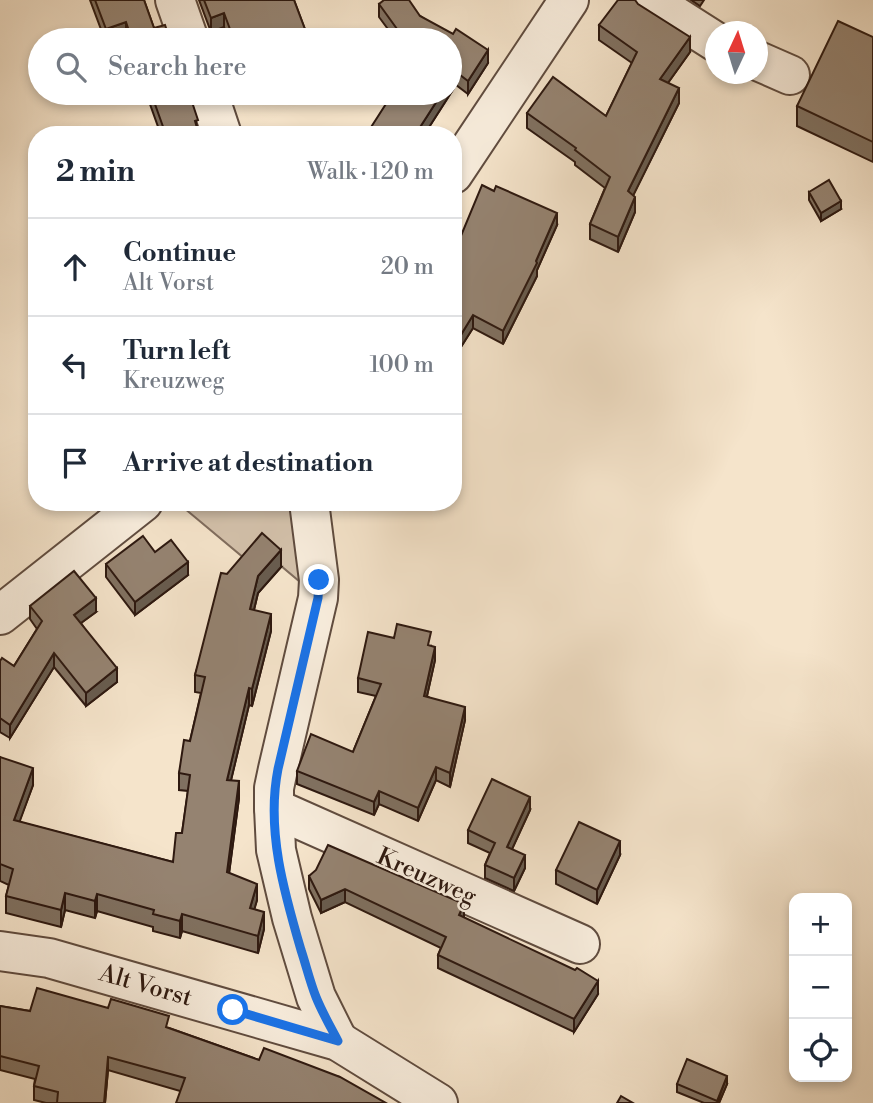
<!DOCTYPE html>
<html lang="en">
<head>
<meta charset="utf-8">
<style>
  :root { --surface:#fff; --page:#f6f6f7; --text:#1f2937; --muted:#747a83; --line:#e0e1e3 }
  body { margin:0; font-family:"Libre Bodoni",serif; background:var(--page); color:var(--text) }
  .controls { position:absolute; right:21px; bottom:21px; display:grid; overflow:hidden; border-radius:14px; box-shadow:0 4px 10px #0003 }
  .controls button { width:63px; height:63px; display:grid; place-items:center; padding:0; border:0; border-bottom:2px solid var(--line); background:var(--surface); color:var(--text); font:35px sans-serif }
  .compass { position:absolute; left:705px; top:21px; width:63px; height:63px; border-radius:50%; background:var(--surface); box-shadow:0 4px 10px #0003; rotate:4deg }
  .stop { position:absolute; width:21px; height:21px; margin:-16px; border:5px solid #1a73e8; border-radius:50%; background:#fff }
  .stop.end { background:#1a73e8; border-color:#fff; box-shadow:0 2px 7px #0008 }
  .list { margin:0; padding:0; list-style:none }
  h2 { display:flex; justify-content:space-between; align-items:center; height:91px; margin:0; padding:0 28px; font-size:30px }
  h2 small { font-size:23px; font-weight:400; color:var(--muted) }
  .list li { display:grid; grid-template-columns:46px 1fr auto; gap:21px; align-items:center; box-sizing:border-box; height:98px; padding:0 28px; border-top:2px solid var(--line) }
  .list b { display:block; font-size:26px; white-space:nowrap }
  .list p { margin:0; font-size:23px; white-space:nowrap; color:var(--muted) }
  .list em { font-size:23px; font-style:normal; color:var(--muted) }
  .icon { flex:none; width:38px; height:38px; fill:none; stroke:currentColor; stroke-width:2; stroke-linecap:round; stroke-linejoin:round }
  .map { position:relative; flex:none; width:873px; height:1103px; overflow:hidden }
  .search { position:absolute; background:var(--surface); box-shadow:0 4px 10px #0003; left:28px; top:28px; width:434px; height:77px; display:flex; align-items:center; gap:18px; box-sizing:border-box; padding:0 24px; border-radius:38px; color:var(--muted); font-size:26px }
  .panel { position:absolute; background:var(--surface); box-shadow:0 4px 10px #0003; left:28px; top:126px; width:434px; height:385px; border-radius:28px }
  .map>svg:first-child { display:block }
  .green { fill:#d3c1ab; stroke:#806d5e; stroke-width:2 }
  .lines { fill:none; stroke-linecap:round; stroke-linejoin:round }
  .minor-casing { stroke:#604c3f; stroke-width:42 }
  .minor { stroke:#f8eddd; stroke-width:38 }
  .wall { fill:#807161; stroke:#2e1910; stroke-width:2 }
  .shaded-wall { fill:#685c4f; stroke:#2e1910; stroke-width:2 }
  .building { fill:#958371; stroke:#2e1910; stroke-width:2 }
  .route { stroke:#1a73e8; stroke-width:9 }
  .labels { text-anchor:middle; stroke-width:5; stroke-linejoin:round; paint-order:stroke }
  .street-label { font-size:24px; fill:#2e1910; stroke:#f8eddd }
</style>
</head>
<body>
<div class="map">
<svg width="873" height="1103" viewBox="0 0 873 1103">
  <rect width="100%" height="100%" fill="#f5e4cb"/>
  <filter id="stains"><feTurbulence type="fractalNoise" baseFrequency=".00286" numOctaves="4"/><feColorMatrix values="0 0 0 0 .2 0 0 0 0 .09 0 0 0 0 .02 0 0 0 .5 -.17"/></filter>
  <radialGradient id="worn" r=".72"><stop offset=".6" stop-color="#630" stop-opacity="0"/><stop offset="1" stop-color="#630" stop-opacity=".3"/></radialGradient>
  <!-- green -->
  <path class="green" d="M191,502H293L299,530V581L262,550L250,563L184,508Z"/>
  <g class="lines">
    <defs>
      <g id="minor">
        <path d="M175,0L189,40"/>
        <path d="M650,0L716,42"/>
        <path d="M758,61L790,75"/>
        <path d="M208,93L222,135"/>
        <path d="M453,174L569,0"/>
        <path d="M309,502L319,580L318,598L278,769L274,788V808L276,850L292,918L316,997L338,1041"/>
        <path d="M0,615L143,502"/>
        <path d="M274,808L580,944"/>
        <path d="M0,951L49,958L338,1041L438,1103"/>
      </g>
    </defs>
    <!-- minor casing -->
    <use href="#minor" class="minor-casing"/>
    <!-- minor -->
    <use href="#minor" class="minor"/>
  </g>
  <!-- wall -->
  <g class="wall">
    <path d="M90,0H144L154,28L170,40H127L126,37L116,40H105Z"/>
    <path d="M199,0H294L309,40H229L224,27L211,32Z"/>
    <path d="M691,0H704L700,6Z"/>
    <path d="M379,4L420,16L488,63L468,94L456,85L424,135H366L450,40H396L379,17Z"/>
    <path d="M599,25L690,52L668,83L679,103L633,195L635,212L618,252L590,239V224L605,188L575,165V162L527,128V113L606,116L632,63L599,40Z"/>
    <path d="M873,37V162L797,126V106Z"/>
    <path d="M146,93H189L199,135H161Z"/>
    <path d="M809,192L841,209L821,221L809,200Z"/>
    <path d="M557,225L537,270V276L503,344L473,328L459,350L455,348L453,352L458,243Z"/>
    <path d="M37,443V466L33,461V446Z"/>
    <path d="M155,552L188,575L135,615L106,577V564Z"/>
    <path d="M281,567L258,593L254,610L271,631L252,706L249,705L231,780L239,798L229,873L257,900L254,909L264,929L258,953L182,931L180,938L153,931V927L97,911L95,918L65,910L61,927L6,913V896L9,885L0,881V757L33,785L19,822L173,862L182,833L188,791L179,790V773L190,741L201,693L195,692V675L227,574Z"/>
    <path d="M30,606L96,612L81,623L117,682L86,706L54,667L10,738L0,732V661L14,666L37,629L30,619Z"/>
    <path d="M431,646L435,660L427,696L465,720L450,787L436,780L418,821L379,804L374,815L297,784V771L353,752L376,696L358,692V678Z"/>
    <path d="M530,810L512,849L525,868L514,891L485,878V865L490,853L468,843V830Z"/>
    <path d="M620,855L597,904L556,884V870Z"/>
    <path d="M309,876L464,916V918L598,994L574,1032L438,968V955L441,948L345,902L321,913L309,889Z"/>
    <path d="M0,1006L30,1011L169,1028L259,1060L340,1077L180,1091L108,1070L105,1103H46L34,1100V1086L35,1079L0,1070Z"/>
    <path d="M677,1084H727L719,1103H704L677,1092Z"/>
  </g>
  <!-- shaded-wall -->
  <g class="shaded-wall">
    <path d="M224,13V27L211,32V18Z"/>
    <path d="M126,22V37L116,40H106V29Z"/>
    <path d="M690,37V52L660,94V79Z"/>
    <path d="M488,50V63L468,94V81Z"/>
    <path d="M456,72V85L424,135H415L442,93H450V81Z"/>
    <path d="M679,88V103L628,206V191Z"/>
    <path d="M635,197V212L618,252V237Z"/>
    <path d="M841,201V209L821,221V213Z"/>
    <path d="M557,213V225L537,270V276L503,344V331L536,261Z"/>
    <path d="M473,315V328L459,350V338Z"/>
    <path d="M281,550V567L258,593L250,626V609L258,576Z"/>
    <path d="M188,562V575L135,615V602Z"/>
    <path d="M96,598V612L74,628V615Z"/>
    <path d="M271,614V631L252,706V689Z"/>
    <path d="M435,647V660L424,709V696Z"/>
    <path d="M54,653V667L10,738V725Z"/>
    <path d="M117,668V682L86,706V693Z"/>
    <path d="M249,688V705L227,797V780Z"/>
    <path d="M465,707V720L450,787V773Z"/>
    <path d="M436,767V780L418,821V808Z"/>
    <path d="M33,768V785L14,837V820Z"/>
    <path d="M239,781V798L227,889V872Z"/>
    <path d="M379,791V804L374,815V802Z"/>
    <path d="M530,797V810L507,860V847Z"/>
    <path d="M620,841V855L597,904V890Z"/>
    <path d="M525,855V868L514,891V878Z"/>
    <path d="M257,884V900L250,925V908Z"/>
    <path d="M345,889V902L321,913V900Z"/>
    <path d="M65,893V910L61,927V910Z"/>
    <path d="M97,894V911L95,918V901Z"/>
    <path d="M464,904V916L459,928V915Z"/>
    <path d="M264,912V929L258,953V936Z"/>
    <path d="M182,914V931L180,938V921Z"/>
    <path d="M598,981V994L574,1032V1019Z"/>
    <path d="M108,1057V1070L105,1103H104Z"/>
    <path d="M727,1076V1084L719,1103H717Z"/>
  </g>
  <!-- building -->
  <g class="building">
    <path d="M95,0H144L154,28L165,25L170,40H132L126,22L106,29Z"/>
    <path d="M204,0H294L309,40H234L224,13L211,18Z"/>
    <path d="M384,0H409L420,16L453,34L456,29L488,50L468,81L456,72L450,81V40H405L379,4Z"/>
    <path d="M618,0H635L638,4L690,37L660,79L679,88L628,191L635,197L618,237L590,224L610,177L575,150L576,148L527,113L553,77L606,116L637,52L599,25Z"/>
    <path d="M838,21L873,37V142L797,106Z"/>
    <path d="M151,93H189L198,120L195,121L199,135H166Z"/>
    <path d="M393,93H442L415,135H412L405,131L403,135H366Z"/>
    <path d="M829,180L841,201L821,213L809,192Z"/>
    <path d="M482,185L494,191L496,186L557,213L536,261L537,263L503,331L473,315L459,338L455,335L453,339V240L458,243Z"/>
    <path d="M37,443V451L33,446Z"/>
    <path d="M262,533L281,550L258,576L250,609L271,614L252,689L249,688L227,780L239,781L227,872L257,884L250,908L264,912L258,936L182,914L180,921L153,914L154,910L97,894L95,901L65,893L61,910L6,896L13,869L0,864V757L33,768L14,820L173,862L176,833H182L190,775L179,773L184,740L190,741L205,677L195,675L221,573L227,574Z"/>
    <path d="M143,536L155,552L171,540L188,562L135,602L106,564Z"/>
    <path d="M74,571L96,598L74,615L117,668L86,693L54,653L10,725L0,718V661L2,658L14,666L42,621L30,606Z"/>
    <path d="M397,624L431,632L428,645L435,647L424,696L465,707L450,773L436,767L418,808L379,791L374,802L297,771L311,734L353,752L381,684L358,678L368,632L394,638Z"/>
    <path d="M492,779L530,797L507,847L525,855L514,878L485,865L495,843L468,830Z"/>
    <path d="M579,822L620,841L597,890L556,870Z"/>
    <path d="M328,845L464,904L459,915L575,970L577,968L598,981L574,1019L438,955L446,937L345,889L321,900L309,876L316,870Z"/>
    <path d="M37,988L108,1008L111,999L169,1016L166,1027L259,1060L264,1048L340,1077L386,1103H176L185,1078L108,1057L104,1103H57L58,1092L34,1086L39,1066L0,1056V1006L30,1011Z"/>
    <path d="M687,1059L727,1076L717,1101L677,1084Z"/>
    <path d="M621,1096L633,1103H617Z"/>
  </g>
  <g class="lines">
    <!-- route -->
    <path class="route" d="M233,1010L338,1041C330,1026 322,1012 316,997C310,982 306,965 301,950C284,892 266,830 278,769L318,598L319,580"/>
  </g>
  <g class="labels">
    <!-- street labels -->
    <g class="street-label">
      <text transform="translate(427 876) rotate(24)" y="8">Kreuzweg</text>
      <text transform="translate(146 985) rotate(16)" y="8">Alt Vorst</text>
    </g>
  </g>
  <rect width="100%" height="100%" filter="url(#stains)"/>
  <rect width="100%" height="100%" fill="url(#worn)"/>
</svg>
<div class="controls">
<button>+</button>
<button>−</button>
<button><svg class="icon" aria-label="locate" viewBox="0 0 24 24"><circle cx="12" cy="12" r="6"/><path d="M12 2v4M12 18v4M2 12h4M18 12h4"/></svg></button>
</div>
<svg class="compass" viewBox="-18 -18 36 36"><path d="M0-13l5 13h-10z" fill="#e53935"/><path d="M0 13l5-13h-10z" fill="#747a83"/></svg>
<div class="stop" style="left:233px;top:1010px"></div>
<div class="stop end" style="left:319px;top:580px"></div>
<div class="search"><svg class="icon" aria-label="search" viewBox="0 0 24 24"><circle cx="10" cy="10" r="6"/><path d="M15 15l6 6"/></svg>Search here</div>
<section class="panel">
<h2>2 min<small>Walk · 120 m</small></h2>
<ul class="list">
<li><svg class="icon" aria-label="ahead" viewBox="0 0 24 24"><path d="M12 20V5M6 11l6-6 6 6"/></svg><div><b>Continue</b><p>Alt Vorst</p></div><em>20 m</em></li>
<li><svg class="icon" aria-label="left" viewBox="0 0 24 24"><path d="M17 20v-9H6M10 6l-5 5 5 5"/></svg><div><b>Turn left</b><p>Kreuzweg</p></div><em>100 m</em></li>
<li><svg class="icon" aria-label="arrive" viewBox="0 0 24 24"><path d="M6 21V4h12l-3 4 3 4H6"/></svg><div><b>Arrive at destination</b></div></li>
</ul>
</section>
</div>
</body>
</html>
